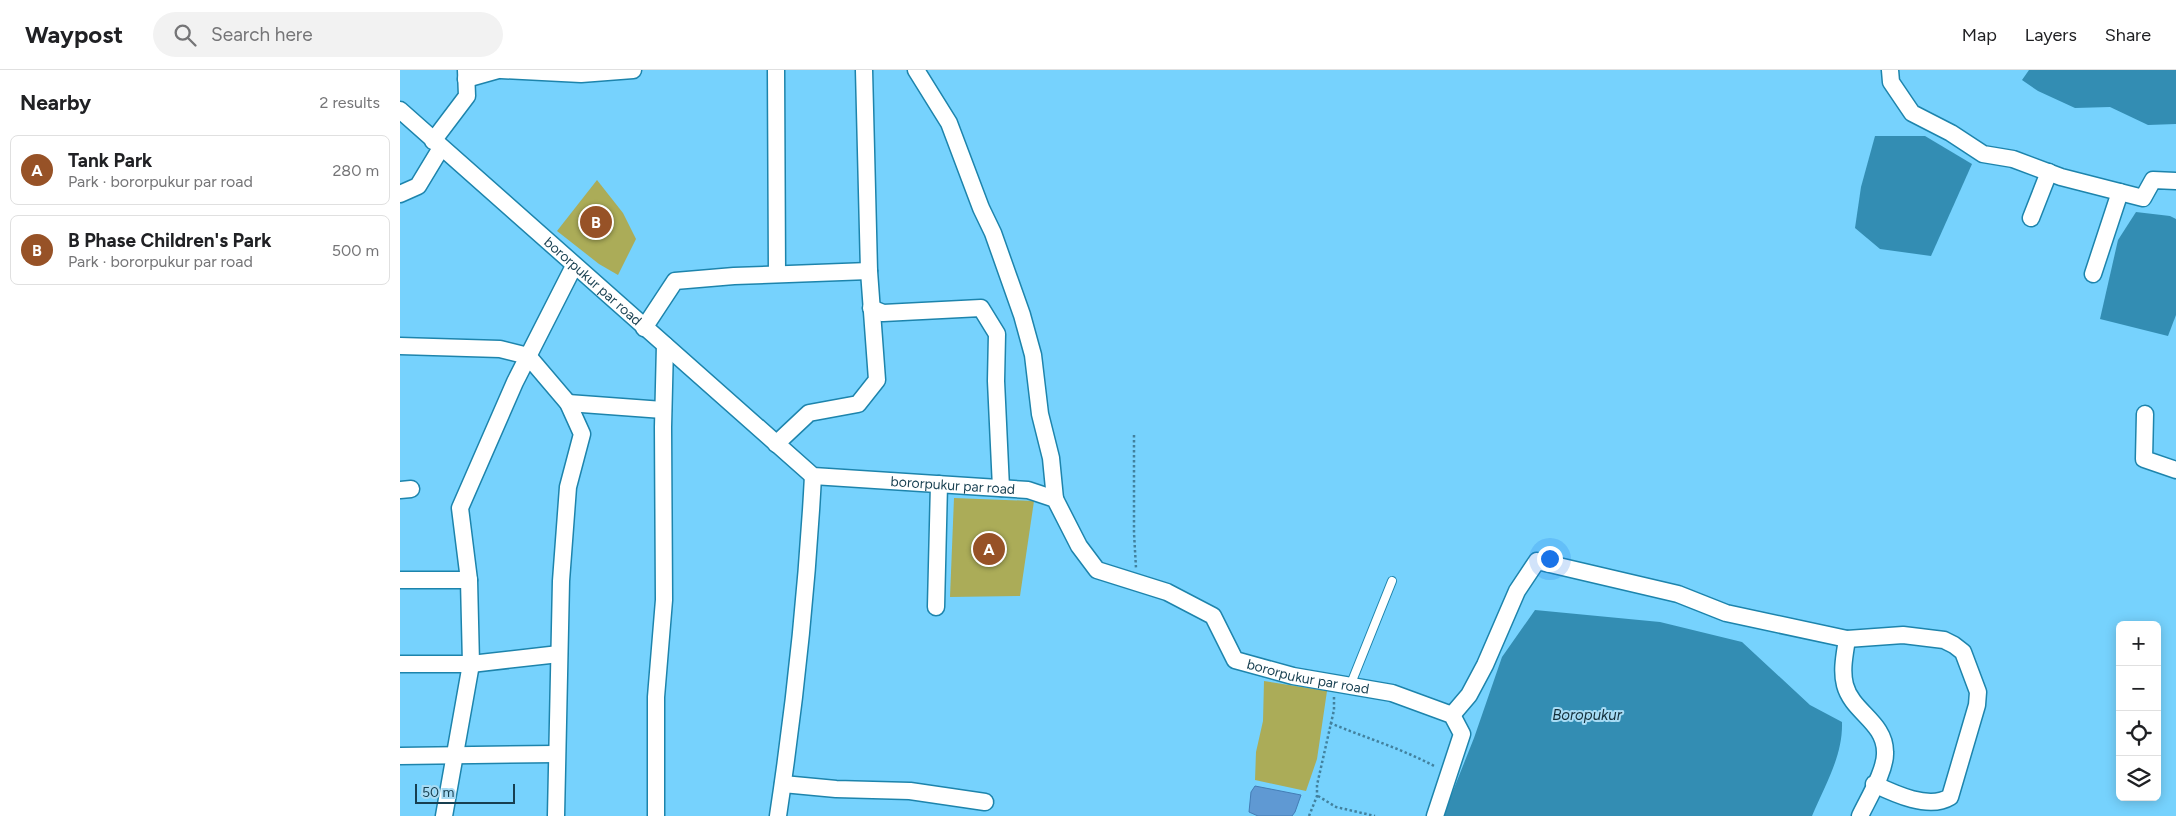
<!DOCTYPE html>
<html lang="en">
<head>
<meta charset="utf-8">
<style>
  :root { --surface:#fff; --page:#f2f2f2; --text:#202124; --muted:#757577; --line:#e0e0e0; --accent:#975227 }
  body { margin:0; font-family:Figtree,sans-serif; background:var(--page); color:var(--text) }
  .controls { position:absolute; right:15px; bottom:15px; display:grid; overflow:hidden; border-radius:8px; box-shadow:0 2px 12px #0003 }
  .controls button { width:45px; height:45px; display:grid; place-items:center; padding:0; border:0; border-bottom:1px solid var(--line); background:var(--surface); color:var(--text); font:25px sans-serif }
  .scale { position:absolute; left:15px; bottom:12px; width:100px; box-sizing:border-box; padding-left:5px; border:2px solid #173f50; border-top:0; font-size:14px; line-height:18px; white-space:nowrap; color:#173f50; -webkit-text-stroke:4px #a7dbf4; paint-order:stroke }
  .you { position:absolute; left:1149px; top:488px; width:18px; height:18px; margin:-12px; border:4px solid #fff; border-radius:50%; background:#1a73e8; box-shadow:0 0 0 8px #1a73e833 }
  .badge { display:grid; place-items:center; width:32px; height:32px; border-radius:50%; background:var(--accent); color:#fff; font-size:16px; font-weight:700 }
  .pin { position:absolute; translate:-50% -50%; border:2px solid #fff; box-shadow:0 1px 5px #0006 }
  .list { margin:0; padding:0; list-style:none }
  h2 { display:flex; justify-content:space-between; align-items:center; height:65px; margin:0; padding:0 20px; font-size:21px }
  h2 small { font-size:16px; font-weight:400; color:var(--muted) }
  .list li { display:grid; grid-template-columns:32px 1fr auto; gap:15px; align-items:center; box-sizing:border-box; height:70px; margin:0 10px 10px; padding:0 10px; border:1px solid var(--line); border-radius:8px }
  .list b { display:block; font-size:19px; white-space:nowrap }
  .list p { margin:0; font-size:16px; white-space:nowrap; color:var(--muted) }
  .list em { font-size:16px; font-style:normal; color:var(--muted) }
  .icon { flex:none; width:28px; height:28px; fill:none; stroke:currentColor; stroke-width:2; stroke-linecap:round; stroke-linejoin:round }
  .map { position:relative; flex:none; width:1776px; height:746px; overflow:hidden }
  header { display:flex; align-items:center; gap:30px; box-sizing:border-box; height:70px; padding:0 25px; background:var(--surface); border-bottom:1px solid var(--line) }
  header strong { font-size:24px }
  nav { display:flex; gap:28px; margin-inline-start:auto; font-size:18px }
  .search { width:350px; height:45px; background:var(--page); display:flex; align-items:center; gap:12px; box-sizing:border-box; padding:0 18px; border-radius:28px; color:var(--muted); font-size:19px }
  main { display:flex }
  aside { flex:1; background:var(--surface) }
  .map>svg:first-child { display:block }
  .green { fill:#abac58 }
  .water { fill:#338db3 }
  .building { fill:#5f99d3; stroke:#437cb5 }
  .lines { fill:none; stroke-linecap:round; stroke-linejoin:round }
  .lane-casing { stroke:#1d84ac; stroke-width:10 }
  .street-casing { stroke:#1d84ac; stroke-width:19 }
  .path { stroke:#42819e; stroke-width:2.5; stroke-dasharray:2.5 2.5; stroke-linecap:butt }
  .lane { stroke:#fff; stroke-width:8 }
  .street { stroke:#fff; stroke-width:16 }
  .labels { text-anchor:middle; stroke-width:4; stroke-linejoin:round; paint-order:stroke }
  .street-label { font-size:14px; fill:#173f50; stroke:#a7dbf4 }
  .water-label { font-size:15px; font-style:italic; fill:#142f3b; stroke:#a7dbf4 }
</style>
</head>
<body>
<header>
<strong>Waypost</strong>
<div class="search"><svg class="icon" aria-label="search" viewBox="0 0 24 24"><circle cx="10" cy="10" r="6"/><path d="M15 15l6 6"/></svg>Search here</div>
<nav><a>Map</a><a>Layers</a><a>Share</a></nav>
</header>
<main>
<aside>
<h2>Nearby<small>2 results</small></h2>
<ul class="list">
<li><span class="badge">A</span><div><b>Tank Park</b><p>Park · bororpukur par road</p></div><em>280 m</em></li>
<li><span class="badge">B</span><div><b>B Phase Children's Park</b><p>Park · bororpukur par road</p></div><em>500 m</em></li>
</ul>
</aside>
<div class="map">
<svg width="1776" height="746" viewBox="0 0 1776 746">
  <rect width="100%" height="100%" fill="#76d2fd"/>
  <!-- green -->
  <g class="green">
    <path d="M197,110L223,143L236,169L218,205L199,194L157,161Z"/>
    <path d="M554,428L634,431L620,526L550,527Z"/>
    <path d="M864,611L927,621L917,689L906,721L855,710L856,682L863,651Z"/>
  </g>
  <!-- water -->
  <g class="water">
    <path d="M1629,0H1776V54L1748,55L1710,37L1675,38L1638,21L1622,10Z"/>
    <path d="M1475,66H1525L1572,94L1531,186L1480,179L1455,158L1461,117Z"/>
    <path d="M1736,142L1770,146L1776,149V245L1768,266L1700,249L1718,170Z"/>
    <path d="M1135,540L1260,552L1342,572L1410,635L1442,652C1443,686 1425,715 1412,746H1043L1074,668L1102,587Z"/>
  </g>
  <!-- building -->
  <path class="building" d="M855,716L901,725L895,742L892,746H858L849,742L851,722Z"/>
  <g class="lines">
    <defs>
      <path id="lane" d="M950,616L992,511"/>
      <g id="street">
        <path d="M101,0L181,4L233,0"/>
        <path d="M376,0L377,204"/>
        <path d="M516,0L549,53L581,138L593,163L622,245L633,285L640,344L651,388L655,429"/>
        <path d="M1490,0L1491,12L1512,43L1551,63L1583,84L1613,89L1661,107L1743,128L1753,110L1776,111"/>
        <path d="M66,9L98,0"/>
        <path id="s1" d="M0,40L413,406L628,420L655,429L679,476L697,500L767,522L813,546L835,590L893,606L992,623L1052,645L1062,664L1035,746"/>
        <path d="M33,71L67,26L66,0"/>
        <path d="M0,124L18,116L41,78"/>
        <path d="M1631,148L1649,102"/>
        <path d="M1693,204L1720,122"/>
        <path d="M471,238L483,243L581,238L597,264L596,311L601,418"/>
        <path d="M244,258L275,211L334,206L469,201"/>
        <path d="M0,276L100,279L128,286L168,333L182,364L168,417L161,511L156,746"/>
        <path d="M168,333L263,340"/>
        <path d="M1745,344L1744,389L1776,400"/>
        <path d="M376,374L409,343L458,334L477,310L469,201L464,0"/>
        <path d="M0,420L11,419"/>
        <path d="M0,510H69"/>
        <path d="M536,537L539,414"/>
        <path d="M1447,569L1503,565L1544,570L1554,575L1563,582L1578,622L1577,635L1550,727C1529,740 1495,724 1474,714"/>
        <path d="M0,594H71L159,584"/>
        <path d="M1052,645L1069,625L1085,595L1117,521L1137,491L1278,524L1326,543L1447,569C1445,583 1441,600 1445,615C1452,642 1485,652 1485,682C1486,700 1468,729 1460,746"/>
        <path d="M0,686L156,684"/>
        <path d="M383,714L436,719L510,721L585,732"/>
        <path d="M44,746L71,594L69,510L60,438L115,312L174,196"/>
        <path d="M256,746V627L264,530L263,357L265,275"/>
        <path d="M378,746C395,633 407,520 413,406"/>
      </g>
    </defs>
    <!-- lane casing -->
    <use href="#lane" class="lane-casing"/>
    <!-- street casing -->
    <use href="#street" class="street-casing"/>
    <!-- path -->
    <g class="path">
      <path d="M734,365V463L736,498"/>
      <path d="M930,653C966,668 1003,679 1036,697"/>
      <path d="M918,726L936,737L975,746"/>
      <path d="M909,746L917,726V715L934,640V626"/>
    </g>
    <!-- lane -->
    <use href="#lane" class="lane"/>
    <!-- street -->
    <use href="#street" class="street"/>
  </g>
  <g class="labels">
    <!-- street labels -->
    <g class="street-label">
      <text dy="5" stroke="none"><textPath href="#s1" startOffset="258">bororpukur par road</textPath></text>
      <text dy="5" stroke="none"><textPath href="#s1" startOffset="692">bororpukur par road</textPath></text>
      <text dy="5" stroke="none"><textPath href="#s1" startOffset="1128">bororpukur par road</textPath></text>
    </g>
    <!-- water labels -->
    <g class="water-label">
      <text x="1187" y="650">Boropukur</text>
    </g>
  </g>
</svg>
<div class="controls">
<button>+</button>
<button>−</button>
<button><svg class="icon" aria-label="locate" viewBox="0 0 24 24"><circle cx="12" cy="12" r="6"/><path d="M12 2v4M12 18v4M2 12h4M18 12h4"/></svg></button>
<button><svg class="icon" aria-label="layers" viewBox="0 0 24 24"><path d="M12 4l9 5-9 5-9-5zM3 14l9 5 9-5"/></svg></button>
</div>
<div class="scale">50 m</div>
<div class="you"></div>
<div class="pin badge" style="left:589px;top:479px">A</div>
<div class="pin badge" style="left:196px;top:152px">B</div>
</div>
</main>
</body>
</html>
